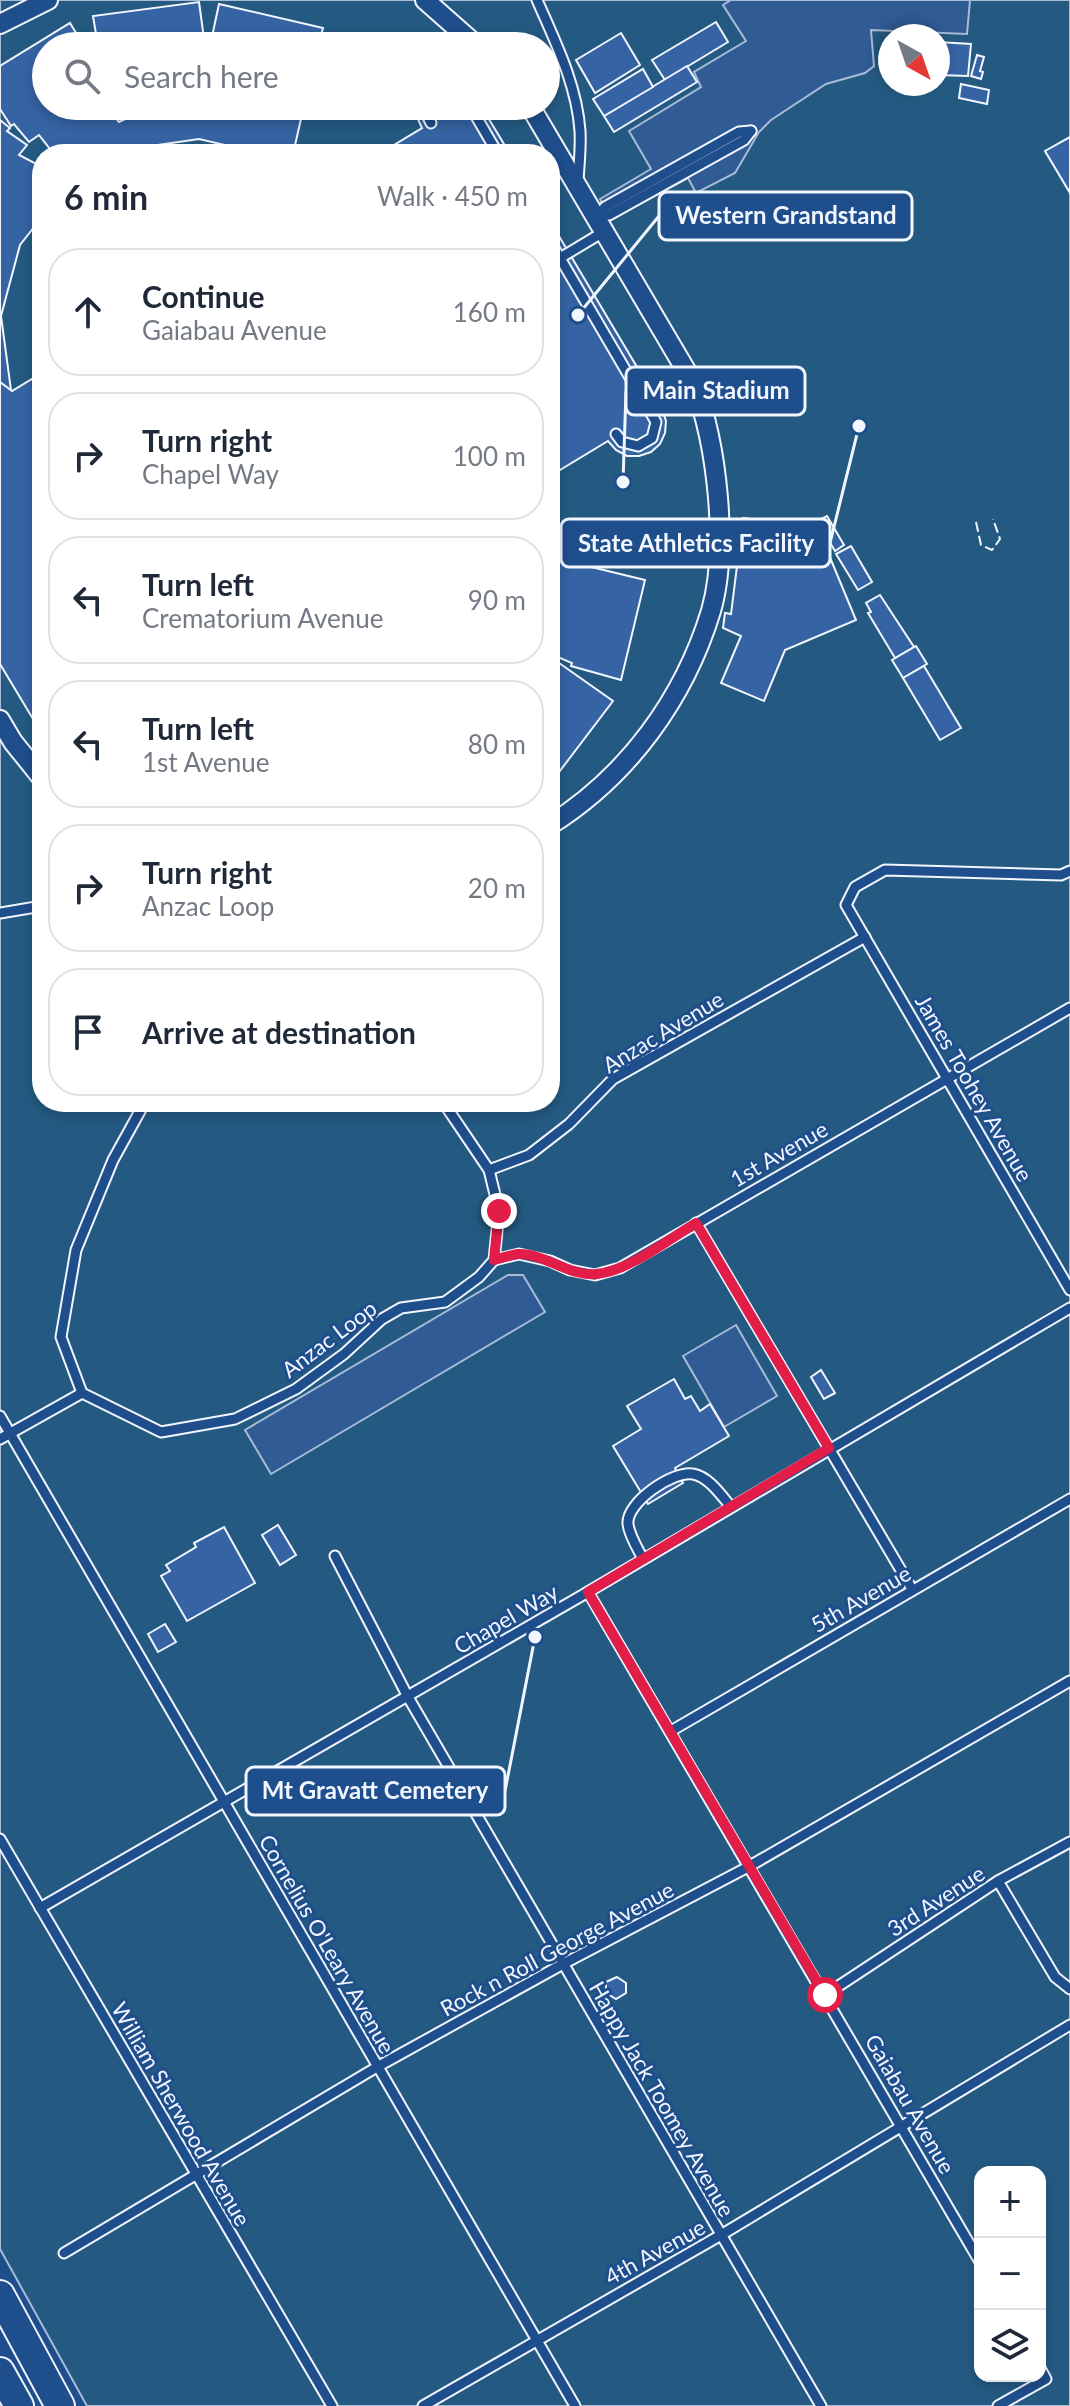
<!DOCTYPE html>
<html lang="en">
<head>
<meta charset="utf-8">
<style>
  :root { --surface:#fff; --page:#f2f2f3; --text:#1f2937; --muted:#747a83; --line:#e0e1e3 }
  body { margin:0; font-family:Lato,sans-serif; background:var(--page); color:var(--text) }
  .controls { position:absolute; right:24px; bottom:24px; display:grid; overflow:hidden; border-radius:16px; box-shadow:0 4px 12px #0003 }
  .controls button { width:72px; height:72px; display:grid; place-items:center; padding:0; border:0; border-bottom:2px solid var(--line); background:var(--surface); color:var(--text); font:40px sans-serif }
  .compass { position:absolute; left:878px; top:24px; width:72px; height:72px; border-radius:50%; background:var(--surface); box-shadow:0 4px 12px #0003; rotate:140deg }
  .stop { position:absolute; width:24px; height:24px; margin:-18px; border:6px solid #e11d48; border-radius:50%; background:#fff }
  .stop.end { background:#e11d48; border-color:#fff; box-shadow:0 2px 8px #0008 }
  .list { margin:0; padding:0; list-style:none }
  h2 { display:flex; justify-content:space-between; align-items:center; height:104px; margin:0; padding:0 32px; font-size:34px }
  h2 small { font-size:26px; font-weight:400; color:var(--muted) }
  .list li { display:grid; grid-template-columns:52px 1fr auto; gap:24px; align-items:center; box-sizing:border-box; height:128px; margin:0 16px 16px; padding:0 16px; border:2px solid var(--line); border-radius:32px }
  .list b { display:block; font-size:30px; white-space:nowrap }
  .list p { margin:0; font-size:26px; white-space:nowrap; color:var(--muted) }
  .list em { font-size:26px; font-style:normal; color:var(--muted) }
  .icon { flex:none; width:44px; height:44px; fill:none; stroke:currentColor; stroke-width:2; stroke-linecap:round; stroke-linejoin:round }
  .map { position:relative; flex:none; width:1070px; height:2406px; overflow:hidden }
  .search { position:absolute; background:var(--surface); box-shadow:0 4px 12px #0003; left:32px; top:32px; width:528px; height:88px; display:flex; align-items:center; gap:20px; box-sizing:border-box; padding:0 28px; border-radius:44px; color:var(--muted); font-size:30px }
  .panel { position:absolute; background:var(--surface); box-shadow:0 4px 12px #0003; left:32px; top:144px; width:528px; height:968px; border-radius:32px }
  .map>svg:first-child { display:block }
  .green { fill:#245a82; stroke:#a8bbd7; stroke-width:2; fill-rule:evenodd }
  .parking { fill:#305b95; stroke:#a8bbd7; stroke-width:2 }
  .building { fill:#3563a3; stroke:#f2f6ff; stroke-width:2 }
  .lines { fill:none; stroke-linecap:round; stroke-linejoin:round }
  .lane-casing { stroke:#f2f6ff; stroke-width:13 }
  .street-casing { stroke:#f2f6ff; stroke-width:22 }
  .primary-casing { stroke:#f2f6ff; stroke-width:32 }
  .lane { stroke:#1f4e8c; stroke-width:9 }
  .street { stroke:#1f4e8c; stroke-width:18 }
  .primary { stroke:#1f4e8c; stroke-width:28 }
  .fence { stroke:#f2f6ff; stroke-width:2; stroke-dasharray:10 4; stroke-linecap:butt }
  .route { stroke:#e11d48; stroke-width:10 }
  .labels { text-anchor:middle; stroke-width:6; stroke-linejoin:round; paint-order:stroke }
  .street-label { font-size:22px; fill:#f2f6ff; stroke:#1f4e8c }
  .leader { fill:none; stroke:#f2f6ff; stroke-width:3 }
  .callout-dot { fill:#f2f6ff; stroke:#1f4e8c; stroke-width:3 }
  .callout { fill:#1f4e8c; stroke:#f2f6ff; stroke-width:3 }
  .callout-label { font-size:24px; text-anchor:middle; font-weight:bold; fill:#f2f6ff }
</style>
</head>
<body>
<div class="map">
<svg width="1070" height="2406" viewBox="0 0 1070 2406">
  <rect width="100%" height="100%" fill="#1f4e8c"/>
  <!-- green -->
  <path class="green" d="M0,0H1070V2406H87L0,2249ZM890,36H938V84H890ZM46,46H546V106H46ZM42,154H550V1102H42ZM980,2172H1040V2376H980Z"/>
  <!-- parking -->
  <g class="parking">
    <path d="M731,0H970L967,34L871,30L874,66L865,73L826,84L771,120L759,132L735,173L696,193L688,178L611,219L600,199L651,169L629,131L701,87L694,72L746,41L723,5Z"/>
    <path d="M508,1275H523L545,1312L271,1474L245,1430Z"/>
    <path d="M736,1325L777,1396L724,1427L683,1356Z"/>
  </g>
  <!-- building -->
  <g class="building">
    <path d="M199,2L205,46H98L93,16Z"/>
    <path d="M219,4L323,28L318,46H210Z"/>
    <path d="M716,22L728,42L665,80L652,60Z"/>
    <path d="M70,23L84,46H46V106H106L119,122L134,115L131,106H304L293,154H264L199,139L130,149L120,154H52L53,153L39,135L29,142L14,124L11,126L0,109V66Z"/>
    <path d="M621,33L640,65L595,93L576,60Z"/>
    <path d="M938,42L971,44L968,76L938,75Z"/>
    <path d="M977,55L984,57L980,71L983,72L981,79L971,76Z"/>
    <path d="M687,66L697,82L614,132L604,116Z"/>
    <path d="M643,69L653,87L604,116L593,99Z"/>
    <path d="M961,84L989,90L987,104L959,98Z"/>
    <path d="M418,106H481L510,154H379L422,128L417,117Z"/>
    <path d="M0,120L10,128L7,131L27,145L19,155L40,166L42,164V217L20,245L1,316L13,405L0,408Z"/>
    <path d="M1070,137V193L1045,151Z"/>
    <path d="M550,221L662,409L666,421L665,433L660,444L651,452L639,456H627L616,450L608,441L550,476Z"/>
    <path d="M32,379L42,397V734L0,664V382L12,391Z"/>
    <path d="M827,516L844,545L835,551L817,521Z"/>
    <path d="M743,518L793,524L791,539L824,543L856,620L785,650L764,701L721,683L741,636L723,628L725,613L731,614Z"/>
    <path d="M851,546L872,582L858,590L836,554Z"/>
    <path d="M550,557L645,580L621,680L571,666L572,663L553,655L556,643L550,640Z"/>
    <path d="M880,595L914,647L895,658L868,613L871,612L866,603Z"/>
    <path d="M916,646L927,664L903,678L892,660Z"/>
    <path d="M552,658L613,701L550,784V660Z"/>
    <path d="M924,666L961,728L940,740L903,678Z"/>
    <path d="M821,1370L835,1393L824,1399L811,1377Z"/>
    <path d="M674,1379L685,1399L691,1396L700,1411L710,1404L729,1436L675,1468L683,1483L648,1504L613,1446L641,1429L627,1406Z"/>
    <path d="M278,1525L296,1555L280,1565L262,1535Z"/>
    <path d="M224,1527L255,1583L187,1621L161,1576L170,1571L166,1565L196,1547L194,1543Z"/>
    <path d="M165,1624L176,1642L158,1652L148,1634Z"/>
    <path d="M617,1977L626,1983V1993L616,1999L606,1993V1982Z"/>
  </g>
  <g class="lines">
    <defs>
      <g id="lane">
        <path d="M537,0C555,41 577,85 580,131C581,147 579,164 578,181"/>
        <path d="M428,106L427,115L431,123"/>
        <path d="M470,106L498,154"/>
        <path d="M597,216L605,207L739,132L751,131"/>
        <path d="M597,216L609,215L744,140L751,131"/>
        <path d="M550,241L656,422L652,438L638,446L622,442L616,434"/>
        <path d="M560,258L605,231"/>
        <path d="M1070,871L1061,875L885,870L855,887L846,905L1070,1290"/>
        <path d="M0,913L42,906"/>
        <path d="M145,1102L113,1160L76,1250L61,1337L82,1393L161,1432L235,1419L296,1389L344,1354L382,1319L401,1308L445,1302L479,1277L494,1260L499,1211L489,1170L443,1102"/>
        <path d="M489,1170L529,1155L569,1124L613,1079L865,937"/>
        <path d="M696,1223L912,1589"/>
        <path d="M494,1260L519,1254L550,1261L570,1270L595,1275L620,1268L1070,1008"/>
        <path d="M0,1416L575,2406"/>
        <path d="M0,1439L82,1393"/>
        <path d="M335,1556L408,1697L821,2406"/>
        <path d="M643,1559C638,1549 629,1535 628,1524C626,1502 674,1470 693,1474C709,1477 721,1495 731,1507"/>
        <path d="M588,1592L980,2262"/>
        <path d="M671,1731L1070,1499"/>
        <path d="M0,1839L332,2406"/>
        <path d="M998,1881L1055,1977L1070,1989"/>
        <path d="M40,1908L588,1592L1070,1308"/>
        <path d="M825,1995L998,1881L1070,1842"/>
        <path d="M64,2253L377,2067L563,1964L748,1867L1070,1681"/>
        <path d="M423,2406L721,2235L1070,2025"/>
        <path d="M998,2406L1046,2379L1040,2368"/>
      </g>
      <g id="street">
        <path d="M425,0L477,46"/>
        <path d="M0,24L48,0"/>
        <path d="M530,106L694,384C717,444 729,548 711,611C684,699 628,776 550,825"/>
        <path d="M0,720L13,742L42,778"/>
      </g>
      <g id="primary">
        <path d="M0,2295L60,2406"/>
        <path d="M0,2372L19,2406"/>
      </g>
    </defs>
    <!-- lane casing -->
    <use href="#lane" class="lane-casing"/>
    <!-- street casing -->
    <use href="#street" class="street-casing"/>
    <!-- primary casing -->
    <use href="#primary" class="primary-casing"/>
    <!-- lane -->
    <use href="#lane" class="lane"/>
    <!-- street -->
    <use href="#street" class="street"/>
    <!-- primary -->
    <use href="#primary" class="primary"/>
    <!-- fence -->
    <g class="fence">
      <path d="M823,240L808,231L804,216L810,211H820L835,229"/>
      <path d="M976,522L981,545L992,550L1000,539L993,519"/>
    </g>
  </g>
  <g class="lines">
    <!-- route -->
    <path class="route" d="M499,1211L494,1260C501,1258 510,1255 518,1254C545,1253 569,1277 596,1274C627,1272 669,1239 696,1223L829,1448L588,1592L825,1995"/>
  </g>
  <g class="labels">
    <!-- street labels -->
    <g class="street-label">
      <text transform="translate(663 1032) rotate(-31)" y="8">Anzac Avenue</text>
      <text transform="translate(974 1088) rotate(60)" y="8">James Toohey Avenue</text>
      <text transform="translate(779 1154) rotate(-30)" y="8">1st Avenue</text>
      <text transform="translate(329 1339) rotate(-37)" y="8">Anzac Loop</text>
      <text transform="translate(861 1599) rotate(-30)" y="8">5th Avenue</text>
      <text transform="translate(506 1619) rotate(-30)" y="8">Chapel Way</text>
      <text transform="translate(936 1901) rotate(-33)" y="8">3rd Avenue</text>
      <text transform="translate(327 1944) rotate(60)" y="8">Cornelius O'Leary Avenue</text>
      <text transform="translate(557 1949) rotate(-28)" y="8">Rock n Roll George Avenue</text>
      <text transform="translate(662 2099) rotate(60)" y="8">Happy Jack Toomey Avenue</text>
      <text transform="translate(910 2104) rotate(60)" y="8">Gaiabau Avenue</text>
      <text transform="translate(181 2114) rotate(60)" y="8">William Sherwood Avenue</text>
      <text transform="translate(655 2252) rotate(-29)" y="8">4th Avenue</text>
    </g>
  </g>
  <!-- callouts -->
  <path class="leader" d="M578 315L659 216M623 482L626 391M859 426L830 543M535 1637L505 1791"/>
  <g class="callout-dot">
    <circle cx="578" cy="315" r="8"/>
    <circle cx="623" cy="482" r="8"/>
    <circle cx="859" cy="426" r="8"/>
    <circle cx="535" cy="1637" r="8"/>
  </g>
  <g class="callout">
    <rect x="659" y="192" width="253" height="48" rx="8"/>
    <rect x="626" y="367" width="179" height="48" rx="8"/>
    <rect x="561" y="519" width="269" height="48" rx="8"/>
    <rect x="246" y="1767" width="259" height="48" rx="8"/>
  </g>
  <g class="callout-label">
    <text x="786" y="224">Western Grandstand</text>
    <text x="716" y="399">Main Stadium</text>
    <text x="696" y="552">State Athletics Facility</text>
    <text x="375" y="1799">Mt Gravatt Cemetery</text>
  </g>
</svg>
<div class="controls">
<button>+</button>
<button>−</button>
<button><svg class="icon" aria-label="layers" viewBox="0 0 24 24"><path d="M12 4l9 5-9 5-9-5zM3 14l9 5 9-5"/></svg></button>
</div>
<svg class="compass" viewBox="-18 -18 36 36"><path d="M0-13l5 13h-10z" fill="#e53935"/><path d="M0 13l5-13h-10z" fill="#747a83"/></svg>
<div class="stop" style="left:825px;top:1995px"></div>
<div class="stop end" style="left:499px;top:1211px"></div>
<div class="search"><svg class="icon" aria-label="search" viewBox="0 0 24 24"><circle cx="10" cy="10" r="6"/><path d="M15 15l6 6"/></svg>Search here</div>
<section class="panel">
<h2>6 min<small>Walk · 450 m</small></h2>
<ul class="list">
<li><svg class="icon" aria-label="ahead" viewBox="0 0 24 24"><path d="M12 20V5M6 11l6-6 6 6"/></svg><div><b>Continue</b><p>Gaiabau Avenue</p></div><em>160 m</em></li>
<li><svg class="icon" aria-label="right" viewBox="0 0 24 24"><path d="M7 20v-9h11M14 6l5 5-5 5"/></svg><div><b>Turn right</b><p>Chapel Way</p></div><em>100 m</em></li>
<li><svg class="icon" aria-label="left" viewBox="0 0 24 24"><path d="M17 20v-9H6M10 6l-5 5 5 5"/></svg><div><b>Turn left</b><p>Crematorium Avenue</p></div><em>90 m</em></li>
<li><svg class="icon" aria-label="left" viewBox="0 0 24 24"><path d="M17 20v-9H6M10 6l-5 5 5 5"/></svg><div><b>Turn left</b><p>1st Avenue</p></div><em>80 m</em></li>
<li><svg class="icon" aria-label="right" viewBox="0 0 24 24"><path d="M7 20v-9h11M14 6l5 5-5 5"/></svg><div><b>Turn right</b><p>Anzac Loop</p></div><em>20 m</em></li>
<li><svg class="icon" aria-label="arrive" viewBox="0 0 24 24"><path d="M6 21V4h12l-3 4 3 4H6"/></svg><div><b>Arrive at destination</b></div></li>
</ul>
</section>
</div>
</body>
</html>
